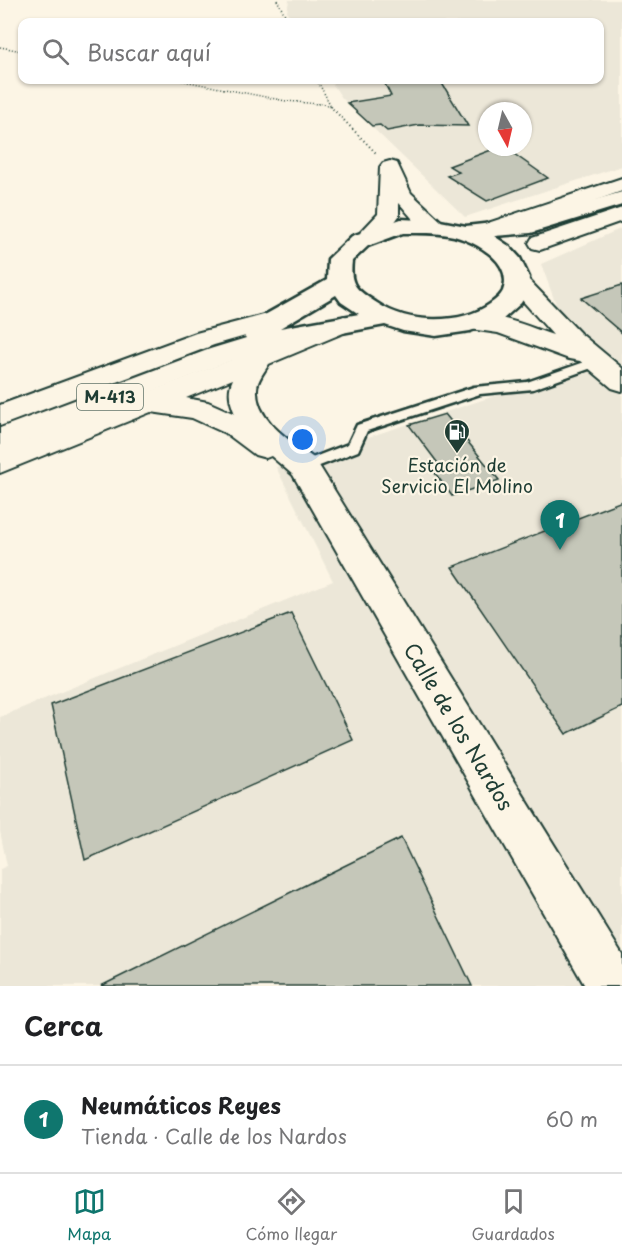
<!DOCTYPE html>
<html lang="es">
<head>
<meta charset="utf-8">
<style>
  :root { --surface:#fff; --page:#f2f2f2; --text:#202124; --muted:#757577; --line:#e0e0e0; --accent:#0f766e }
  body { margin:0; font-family:"Playpen Sans",sans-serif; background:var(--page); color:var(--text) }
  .compass { position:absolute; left:478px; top:102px; width:54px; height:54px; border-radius:50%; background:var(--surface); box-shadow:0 2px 4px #0004; rotate:172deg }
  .you { position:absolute; left:303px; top:440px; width:21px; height:21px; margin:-15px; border:4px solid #fff; border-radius:50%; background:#1a73e8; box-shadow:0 0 0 9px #1a73e833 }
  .badge { display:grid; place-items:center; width:39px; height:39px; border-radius:50%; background:var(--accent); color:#fff; font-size:20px; font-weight:700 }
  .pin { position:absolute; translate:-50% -50px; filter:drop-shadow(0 2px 3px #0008) }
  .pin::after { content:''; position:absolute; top:32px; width:21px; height:18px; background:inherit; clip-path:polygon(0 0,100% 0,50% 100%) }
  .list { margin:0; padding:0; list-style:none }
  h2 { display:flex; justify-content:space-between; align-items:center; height:78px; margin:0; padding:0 24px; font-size:26px }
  h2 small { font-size:20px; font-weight:400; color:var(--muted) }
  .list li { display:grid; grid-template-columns:39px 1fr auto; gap:18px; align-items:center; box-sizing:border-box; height:108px; padding:0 24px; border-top:2px solid var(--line) }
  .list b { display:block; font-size:22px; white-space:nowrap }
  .list p { margin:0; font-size:20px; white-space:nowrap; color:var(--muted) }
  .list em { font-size:20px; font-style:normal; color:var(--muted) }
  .icon { flex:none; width:33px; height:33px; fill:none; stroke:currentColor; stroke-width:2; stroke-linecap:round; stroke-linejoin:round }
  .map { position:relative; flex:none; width:622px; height:986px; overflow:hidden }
  .search { position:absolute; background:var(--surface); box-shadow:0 2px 4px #0004; left:18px; right:18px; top:18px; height:66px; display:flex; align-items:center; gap:15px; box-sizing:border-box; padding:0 21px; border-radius:12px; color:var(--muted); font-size:22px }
  .sheet { height:186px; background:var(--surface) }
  nav { display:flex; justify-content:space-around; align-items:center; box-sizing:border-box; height:84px; border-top:2px solid var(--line); background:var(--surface); font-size:16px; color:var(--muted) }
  nav a { display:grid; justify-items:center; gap:3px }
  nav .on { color:var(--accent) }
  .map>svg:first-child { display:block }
  .built { fill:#ece7d8; fill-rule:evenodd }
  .building { fill:#c5c7b9; stroke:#1f3d34; stroke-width:1.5 }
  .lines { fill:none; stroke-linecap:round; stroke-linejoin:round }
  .service-casing { stroke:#1f3d34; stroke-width:5 }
  .minor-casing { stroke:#1f3d34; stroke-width:4 }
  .primary-casing { stroke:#1f3d34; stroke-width:5 }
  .path-far1 { stroke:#1f3d34; stroke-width:1.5; stroke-dasharray:1 2; stroke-linecap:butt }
  .path { stroke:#1f3d34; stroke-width:2; stroke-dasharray:1 3; stroke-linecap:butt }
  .service { fill:#fcf5e5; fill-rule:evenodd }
  .minor { fill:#fcf5e5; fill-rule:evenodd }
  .primary { fill:#fcf5e5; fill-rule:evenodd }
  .labels { text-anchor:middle; stroke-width:4.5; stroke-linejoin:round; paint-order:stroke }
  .shield { fill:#fcf5e5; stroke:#617469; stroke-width:1.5 }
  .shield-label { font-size:16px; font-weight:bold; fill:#1f3d34 }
  .poi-label { font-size:18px; fill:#1f3d34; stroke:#fcf5e5 }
  .near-street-label { font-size:21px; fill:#1f3d34; stroke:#fcf5e5 }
</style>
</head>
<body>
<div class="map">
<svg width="622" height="986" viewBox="0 0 622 986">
  <rect width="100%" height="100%" fill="#fcf5e5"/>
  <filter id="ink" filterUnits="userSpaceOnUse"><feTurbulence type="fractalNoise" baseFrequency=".0167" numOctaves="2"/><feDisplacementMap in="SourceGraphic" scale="12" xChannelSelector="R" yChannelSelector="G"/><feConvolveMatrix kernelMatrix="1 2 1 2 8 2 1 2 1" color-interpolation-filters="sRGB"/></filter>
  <g filter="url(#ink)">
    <!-- built -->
    <g class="built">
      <path d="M289,0H622V166L465,217L342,98L330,80H600V22H294L287,12ZM487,111H523V147H487Z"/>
      <path d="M622,228V986H0V869L7,866L0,831V717L333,581L276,467L609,359L563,323L541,264Z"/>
    </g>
    <!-- building -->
    <g class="building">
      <path d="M383,80H440L468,126L419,125L387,131L380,125L372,126L347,103L391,96Z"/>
      <path d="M499,147H504L548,178L487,201L447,176L459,172L449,166Z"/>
      <path d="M622,285V333L581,298Z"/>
      <path d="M445,414L499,480L452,496L435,473L443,470L409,425Z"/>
      <path d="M622,501V707L566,734L452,567Z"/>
      <path d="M291,613L353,740L85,860L51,705Z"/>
      <path d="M401,838L472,986H101L346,865Z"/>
    </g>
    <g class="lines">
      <defs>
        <path id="service" d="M599,357L603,358L605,361L603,364L533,389L480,394L367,431L358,451L304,472L297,467L299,463L348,444L357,425L474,387L527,382Z"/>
        <g id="minor">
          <path d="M390,161L397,163L411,193L441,221L444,226L441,231C422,235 411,216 399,203V216C390,229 379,242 363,238L360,233L378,214L380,167L383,163Z"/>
          <path d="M622,178V191L495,236L487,238L479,236L476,231L479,226Z"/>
          <path d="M622,208V221L540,250L532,248L529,243L532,238Z"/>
          <path d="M518,275L526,277L580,333L622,368V391L612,388L580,361L569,359L498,333L463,328L459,323L463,318C493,310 526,326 553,335L506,282L510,277Z"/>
          <path d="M271,313L280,316L284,321L280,326L214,345L0,426V405L196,333Z"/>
          <path d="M344,316L353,319L357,324L353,329L269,364C265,371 257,380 257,389C255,421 293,442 315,459L622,954V986H585L293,475L271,456L266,458L255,455L227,434L192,418L151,412L0,473V450ZM233,379C227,391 230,402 235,414L208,402L186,398Z"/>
        </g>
        <path id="primary" d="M622,192V205L531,233L494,236L509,246L520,258L529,277L528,290L521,303L502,320L470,331L436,336L403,331L385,325L293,342L230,361L0,451V428L210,349L246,338L241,332L245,326L327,280L328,259L352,236L401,219L440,221L466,226L529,219ZM403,233C420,233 437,232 454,236C476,242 514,262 503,291C500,297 495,300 490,304C461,325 407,324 377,303C357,290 349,286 352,261L368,246ZM336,295L341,302L359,314L280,328Z"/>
      </defs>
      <!-- service casing -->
      <use href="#service" class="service-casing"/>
      <!-- minor casing -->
      <use href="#minor" class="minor-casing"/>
      <!-- primary casing -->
      <use href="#primary" class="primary-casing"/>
      <!-- path-far1 -->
      <g class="path-far1">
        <path d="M277,0L289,22"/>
        <path d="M0,47L22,51"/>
        <path d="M179,80L286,101L329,105"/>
        <path d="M317,80L332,108"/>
      </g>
      <!-- path -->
      <path class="path" d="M330,106L376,153"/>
      <!-- service -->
      <use href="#service" class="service"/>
      <!-- minor -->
      <use href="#minor" class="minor"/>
      <!-- primary -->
      <use href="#primary" class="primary"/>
    </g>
  </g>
  <!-- icons -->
  <defs>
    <symbol id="fuel-pin" viewBox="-11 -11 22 30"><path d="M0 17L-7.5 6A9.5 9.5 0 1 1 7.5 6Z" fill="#1f3d34" stroke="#fcf5e5"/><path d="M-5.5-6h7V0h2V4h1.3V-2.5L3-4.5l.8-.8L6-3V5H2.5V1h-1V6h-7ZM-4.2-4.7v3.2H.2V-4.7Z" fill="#fff"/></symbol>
  </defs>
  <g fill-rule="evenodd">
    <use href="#fuel-pin" x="442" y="417" width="30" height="40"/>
  </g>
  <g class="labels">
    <!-- shield labels -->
    <rect class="shield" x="77" y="384" width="66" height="26" rx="4.5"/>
    <g class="shield-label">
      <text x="110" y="403">M-413</text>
    </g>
    <!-- poi labels -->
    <g class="poi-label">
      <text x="457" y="472">Estación de<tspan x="457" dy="21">Servicio El Molino</tspan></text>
    </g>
    <!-- near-street labels -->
    <g class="near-street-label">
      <text transform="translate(458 727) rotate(59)" y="7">Calle de los Nardos</text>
    </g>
  </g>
</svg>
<svg class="compass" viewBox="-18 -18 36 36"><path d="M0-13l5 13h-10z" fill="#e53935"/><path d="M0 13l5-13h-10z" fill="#757577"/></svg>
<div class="you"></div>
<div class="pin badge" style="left:560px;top:550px">1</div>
<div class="search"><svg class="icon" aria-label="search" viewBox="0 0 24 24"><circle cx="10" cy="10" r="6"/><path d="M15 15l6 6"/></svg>Buscar aquí</div>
</div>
<section class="sheet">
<h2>Cerca<small></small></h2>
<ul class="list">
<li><span class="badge">1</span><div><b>Neumáticos Reyes</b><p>Tienda · Calle de los Nardos</p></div><em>60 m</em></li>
</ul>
</section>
<nav>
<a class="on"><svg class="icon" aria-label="map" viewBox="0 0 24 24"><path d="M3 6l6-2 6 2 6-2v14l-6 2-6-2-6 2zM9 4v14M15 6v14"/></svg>Mapa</a>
<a><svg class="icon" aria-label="directions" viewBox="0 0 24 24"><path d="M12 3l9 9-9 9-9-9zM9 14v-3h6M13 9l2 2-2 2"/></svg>Cómo llegar</a>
<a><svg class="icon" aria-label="saved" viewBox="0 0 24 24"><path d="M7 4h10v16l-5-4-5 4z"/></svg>Guardados</a>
</nav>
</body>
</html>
